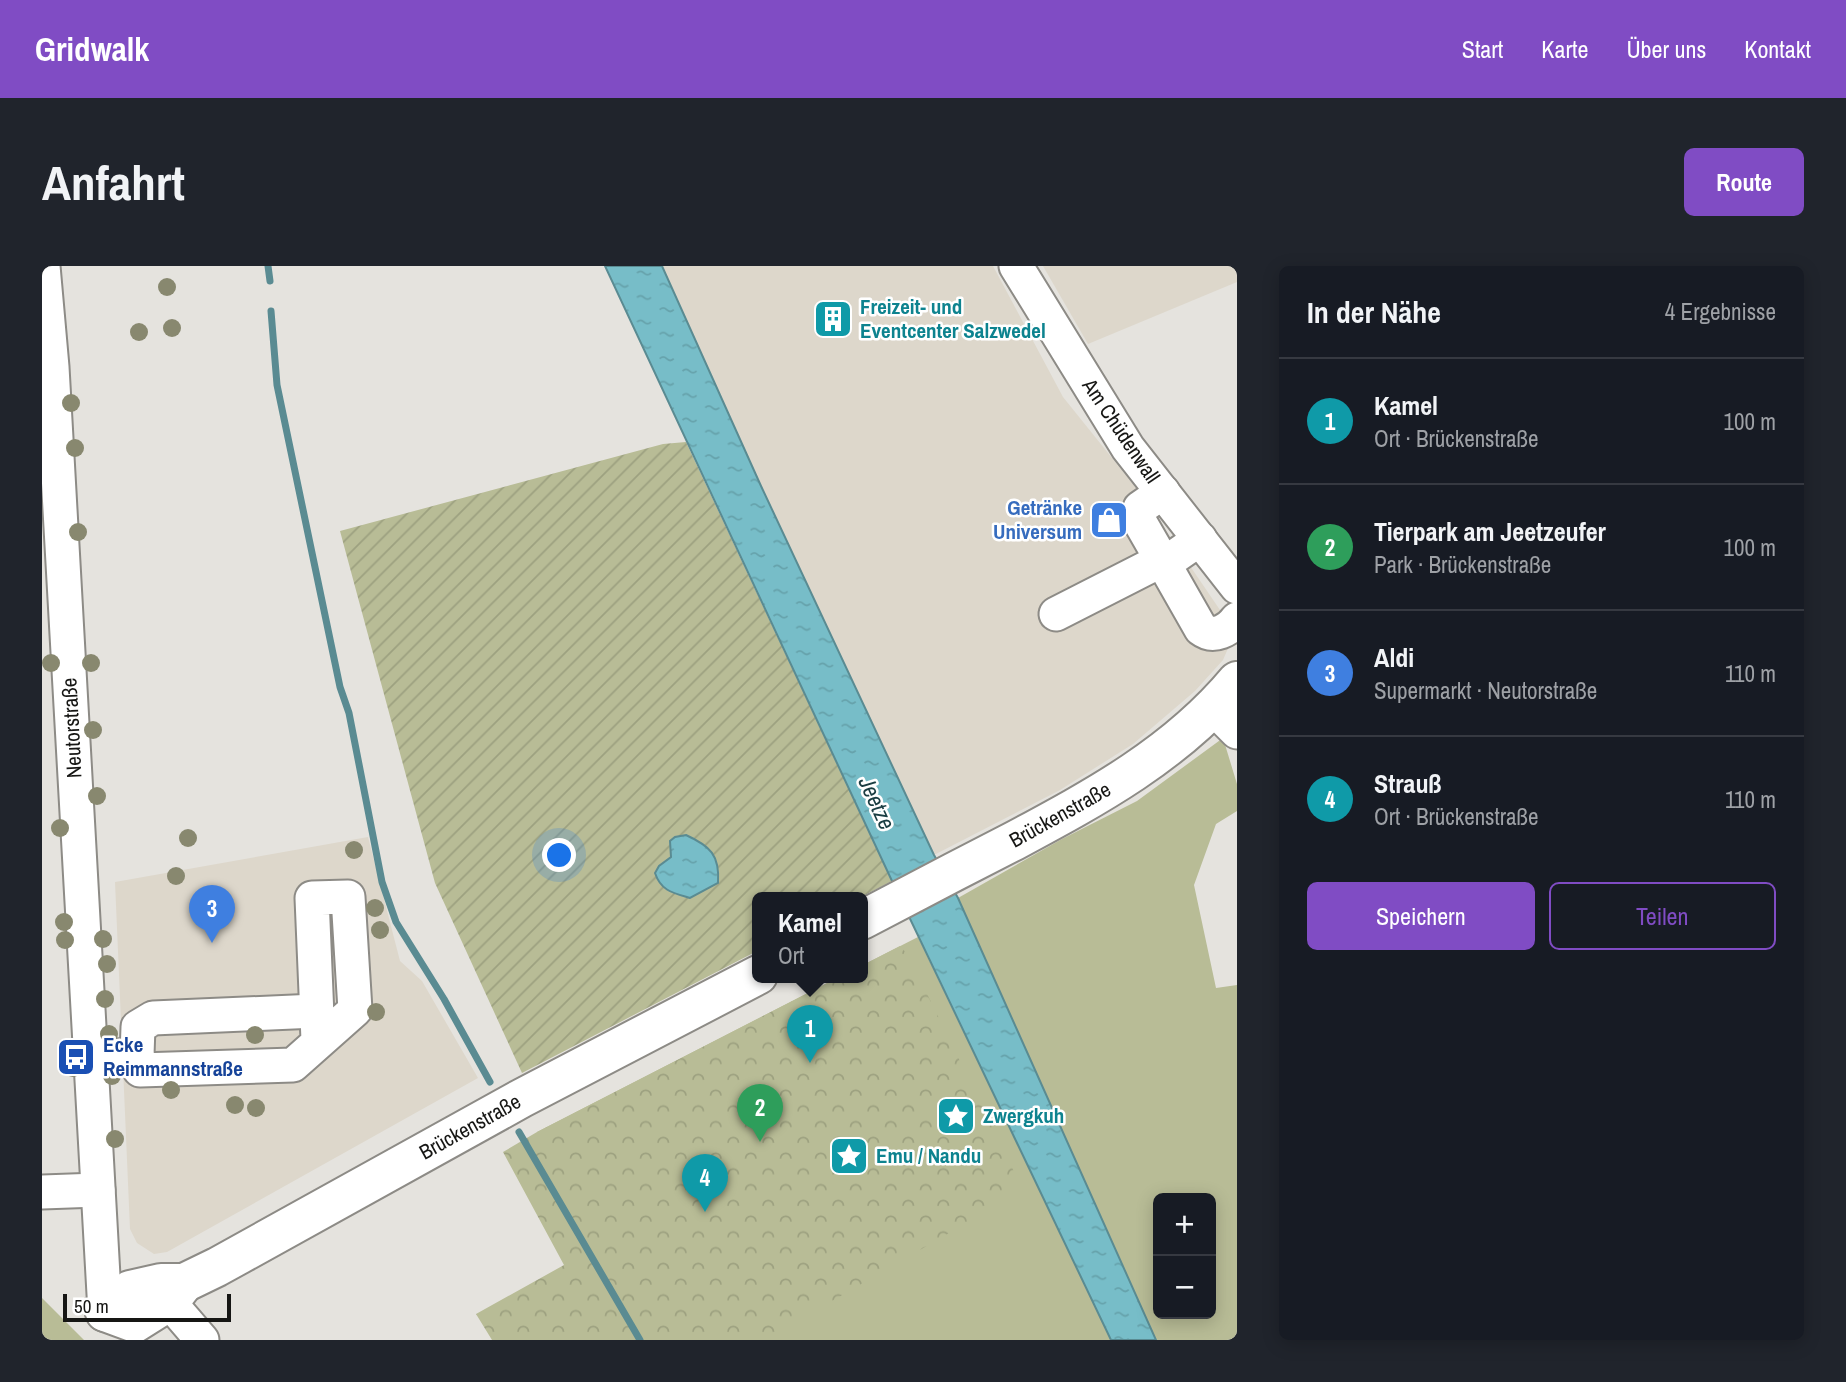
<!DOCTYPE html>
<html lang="de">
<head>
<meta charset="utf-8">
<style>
  :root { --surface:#171b24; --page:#20242c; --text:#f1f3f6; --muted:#9ea1a6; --line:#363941; --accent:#804cc4 }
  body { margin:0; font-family:"Archivo Narrow",sans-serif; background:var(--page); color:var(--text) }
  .controls { position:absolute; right:21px; bottom:21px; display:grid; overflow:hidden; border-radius:10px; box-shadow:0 4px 18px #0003 }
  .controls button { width:63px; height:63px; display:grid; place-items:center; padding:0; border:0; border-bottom:2px solid var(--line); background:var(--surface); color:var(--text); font:35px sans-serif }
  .scale { position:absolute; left:21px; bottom:18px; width:168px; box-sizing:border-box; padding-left:7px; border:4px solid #161614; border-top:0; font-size:19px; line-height:24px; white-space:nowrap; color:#161614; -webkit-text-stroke:5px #fff; paint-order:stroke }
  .you { position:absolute; left:518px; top:590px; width:24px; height:24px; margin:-18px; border:5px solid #fff; border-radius:50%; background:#1a73e8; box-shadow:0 0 0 10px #1a73e833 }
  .badge { display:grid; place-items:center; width:46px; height:46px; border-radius:50%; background:var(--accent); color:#fff; font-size:23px; font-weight:700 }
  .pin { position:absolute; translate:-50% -58px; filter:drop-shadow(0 2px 4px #0008) }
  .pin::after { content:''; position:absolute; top:37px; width:24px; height:21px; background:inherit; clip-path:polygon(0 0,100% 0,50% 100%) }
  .popup { position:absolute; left:710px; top:626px; width:116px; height:91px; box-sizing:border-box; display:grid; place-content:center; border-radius:10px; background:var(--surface); filter:drop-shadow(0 2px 5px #0005); font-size:23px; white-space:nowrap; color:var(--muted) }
  .popup b { font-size:26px; color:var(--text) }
  .popup::after { content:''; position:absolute; left:50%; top:100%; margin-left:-14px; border:14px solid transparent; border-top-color:var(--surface) }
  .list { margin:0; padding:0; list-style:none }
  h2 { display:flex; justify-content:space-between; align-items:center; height:91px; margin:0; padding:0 28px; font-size:30px }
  h2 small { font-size:23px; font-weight:400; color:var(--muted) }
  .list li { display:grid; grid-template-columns:46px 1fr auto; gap:21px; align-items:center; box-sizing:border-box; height:126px; padding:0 28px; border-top:2px solid var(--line) }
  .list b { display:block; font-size:26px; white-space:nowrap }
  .list p { margin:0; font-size:23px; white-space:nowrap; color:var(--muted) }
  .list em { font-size:23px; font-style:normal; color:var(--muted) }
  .actions { display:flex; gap:14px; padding:21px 28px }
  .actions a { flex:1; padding:16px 0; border:2px solid var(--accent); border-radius:10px; text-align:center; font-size:24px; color:var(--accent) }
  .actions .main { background:var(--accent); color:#fff }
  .map { position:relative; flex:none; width:1195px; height:1074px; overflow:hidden; border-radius:10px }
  header { display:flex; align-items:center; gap:42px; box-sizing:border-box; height:98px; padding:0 35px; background:var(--accent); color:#fff }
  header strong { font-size:33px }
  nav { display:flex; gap:38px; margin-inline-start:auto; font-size:24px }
  .intro { display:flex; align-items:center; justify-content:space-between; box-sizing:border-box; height:168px; padding:0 42px }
  h1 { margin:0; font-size:49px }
  .button { padding:18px 32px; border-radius:10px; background:var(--accent); color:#fff; font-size:24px; font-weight:700 }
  main { display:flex; gap:42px; padding:0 42px }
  aside { flex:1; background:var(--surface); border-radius:10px; box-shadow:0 4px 18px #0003 }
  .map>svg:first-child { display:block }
  .built { fill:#ddd7cb }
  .grass { fill:#b8bc96; fill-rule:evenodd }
  .park { fill:url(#park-crowns) }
  .garden { fill:url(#garden-furrows) }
  .water { fill:url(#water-ripples); stroke:#5a8b92; stroke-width:2 }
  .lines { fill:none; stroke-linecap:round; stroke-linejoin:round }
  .stream { stroke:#5a8b92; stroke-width:7 }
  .minor-casing { stroke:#8d8b86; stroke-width:37 }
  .major-casing { stroke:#8d8b86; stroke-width:42 }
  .minor { stroke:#fff; stroke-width:33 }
  .major { stroke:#fff; stroke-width:38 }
  .tree { fill:#88886f }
  .labels { text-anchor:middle; stroke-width:5; stroke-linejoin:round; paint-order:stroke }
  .culture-label { font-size:21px; font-weight:bold; fill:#0d838f; stroke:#fff; text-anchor:start }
  .street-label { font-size:21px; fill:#161614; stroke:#fff }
  .shop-label { font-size:21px; font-weight:bold; fill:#366cbe; stroke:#fff; text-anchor:end }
  .transit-label { font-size:21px; font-weight:bold; fill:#164399; stroke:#fff; text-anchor:start }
  .water-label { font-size:23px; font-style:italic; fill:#1a3d42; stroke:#fff }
</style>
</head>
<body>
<header>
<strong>Gridwalk</strong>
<nav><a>Start</a><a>Karte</a><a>Über uns</a><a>Kontakt</a></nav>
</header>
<div class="intro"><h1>Anfahrt</h1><a class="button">Route</a></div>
<main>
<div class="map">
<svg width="1195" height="1074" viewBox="0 0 1195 1074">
  <defs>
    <pattern id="park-crowns" width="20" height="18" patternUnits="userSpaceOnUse" patternTransform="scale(1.75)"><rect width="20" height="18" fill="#b8bc96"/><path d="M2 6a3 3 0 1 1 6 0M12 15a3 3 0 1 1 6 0" fill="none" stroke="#9da180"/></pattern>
    <pattern id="garden-furrows" width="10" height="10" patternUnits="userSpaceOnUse" patternTransform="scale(1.75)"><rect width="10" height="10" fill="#b8bc96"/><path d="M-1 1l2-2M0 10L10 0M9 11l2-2" fill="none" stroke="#9da180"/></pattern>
    <pattern id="water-ripples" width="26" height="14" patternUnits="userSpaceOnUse" patternTransform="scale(1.75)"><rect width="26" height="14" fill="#77bdc8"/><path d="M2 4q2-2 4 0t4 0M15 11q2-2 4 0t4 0" fill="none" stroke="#66a2ab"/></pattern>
  </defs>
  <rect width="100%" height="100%" fill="#e5e3de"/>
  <!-- built -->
  <g class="built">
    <path d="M620,0H951L1021,131L1099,228L1193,366L1181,394L1153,425L1091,478L1018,524L892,589L719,220Z"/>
    <path d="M1001,0H1195V16L1046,78Z"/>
    <path d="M326,571L358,695L380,715L436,812L125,986L112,988L95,977L88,963L73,616Z"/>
  </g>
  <!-- grass -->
  <g class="grass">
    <path d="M1181,472L1195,518V545L1174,558L1152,619L1174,722L1195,719V1074H1114L916,632L1020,573L1095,535ZM1116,932H1169V1048H1116Z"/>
    <path d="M876,671L1069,1074H609L495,866L797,711H820L821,699Z"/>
    <path d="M0,1032L42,1074H0Z"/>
  </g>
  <!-- park -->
  <path class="park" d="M858,680L866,689L981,924L723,1074H450L434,1048L522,999L461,886L495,866L797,711H820L821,699Z"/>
  <!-- garden -->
  <path class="garden" d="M644,176L850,615L819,631H716L715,685L480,807L393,617L298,265L621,178Z"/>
  <!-- water -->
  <g class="water">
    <path d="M563,0H620L719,220L892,589L916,632L1114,1074H1069L850,615Z"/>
    <path d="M644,569C668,580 678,589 676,617L648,632C631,627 619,625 613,607L617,600L629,591L628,575L633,571Z"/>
  </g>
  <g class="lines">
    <!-- stream -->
    <g class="stream">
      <path d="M226,0L228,15"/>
      <path d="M229,45L235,119L298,421L307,447L340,616L354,656L402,733L448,816"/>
      <path d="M477,866L598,1074"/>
    </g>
    <defs>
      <g id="minor">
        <path d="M1,0L10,101L63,1046"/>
        <path d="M974,0L1086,182L1195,321"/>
        <path d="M1121,226L1098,242L1095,251L1122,298"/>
        <path d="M1158,273L1122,298L1159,363C1172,373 1187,364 1195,353"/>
        <path d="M1014,348L1120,294"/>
        <path d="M1171,442L1195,466"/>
        <path d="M95,789L96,761L111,752L274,745"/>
        <path d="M49,791L95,789L98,804L251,799L313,744L306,631L270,632L276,774"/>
        <path d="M0,926L56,924"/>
        <path d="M119,1017L135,1045L160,1074"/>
      </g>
      <g id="major">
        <path d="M820,654C871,627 921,601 972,575C1054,531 1134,488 1195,415"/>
        <path d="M63,1046L88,1024L119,1017H142L175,1001L480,832L716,709"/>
        <path d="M63,1046L93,1057L128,1035L142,1017"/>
      </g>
    </defs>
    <!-- minor casing -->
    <use href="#minor" class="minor-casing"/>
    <!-- major casing -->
    <use href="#major" class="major-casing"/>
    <!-- minor -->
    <use href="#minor" class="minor"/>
    <!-- major -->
    <use href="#major" class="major"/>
  </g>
  <!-- trees -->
  <g class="tree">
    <circle cx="125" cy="21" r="9"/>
    <circle cx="130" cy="62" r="9"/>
    <circle cx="97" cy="66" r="9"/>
    <circle cx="29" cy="137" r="9"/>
    <circle cx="33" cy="182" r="9"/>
    <circle cx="36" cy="266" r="9"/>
    <circle cx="9" cy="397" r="9"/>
    <circle cx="49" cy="397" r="9"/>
    <circle cx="51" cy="464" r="9"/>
    <circle cx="55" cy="530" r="9"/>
    <circle cx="18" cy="562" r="9"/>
    <circle cx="146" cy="572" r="9"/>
    <circle cx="312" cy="584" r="9"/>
    <circle cx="134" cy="610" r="9"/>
    <circle cx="333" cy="642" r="9"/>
    <circle cx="22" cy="656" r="9"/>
    <circle cx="338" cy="664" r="9"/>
    <circle cx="61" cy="673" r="9"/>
    <circle cx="23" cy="674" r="9"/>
    <circle cx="65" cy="698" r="9"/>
    <circle cx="63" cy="733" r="9"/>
    <circle cx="334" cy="746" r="9"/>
    <circle cx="67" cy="768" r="9"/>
    <circle cx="213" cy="769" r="9"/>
    <circle cx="31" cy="802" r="9"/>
    <circle cx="70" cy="810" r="9"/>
    <circle cx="129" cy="824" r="9"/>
    <circle cx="193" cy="839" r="9"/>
    <circle cx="214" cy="842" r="9"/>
    <circle cx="73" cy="873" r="9"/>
  </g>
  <!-- icons -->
  <defs>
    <symbol id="building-square" viewBox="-11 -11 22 22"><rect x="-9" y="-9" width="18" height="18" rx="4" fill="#0f9aa8" stroke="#fff"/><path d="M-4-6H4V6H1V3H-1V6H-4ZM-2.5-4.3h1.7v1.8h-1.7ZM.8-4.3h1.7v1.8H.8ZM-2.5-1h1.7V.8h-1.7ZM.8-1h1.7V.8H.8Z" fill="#fff"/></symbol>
    <symbol id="shop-square" viewBox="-11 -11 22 22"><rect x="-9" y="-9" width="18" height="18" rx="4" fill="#3f7fe0" stroke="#fff"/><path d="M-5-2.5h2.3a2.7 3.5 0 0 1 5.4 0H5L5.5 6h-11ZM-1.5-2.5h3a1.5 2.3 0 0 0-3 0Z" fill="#fff"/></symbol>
    <symbol id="bus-square" viewBox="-11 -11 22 22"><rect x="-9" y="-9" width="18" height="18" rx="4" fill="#1a4fb4" stroke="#fff"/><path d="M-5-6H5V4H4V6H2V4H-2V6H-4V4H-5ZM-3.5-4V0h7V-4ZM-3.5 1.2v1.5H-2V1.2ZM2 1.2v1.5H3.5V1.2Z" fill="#fff"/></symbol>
    <symbol id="sight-square" viewBox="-11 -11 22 22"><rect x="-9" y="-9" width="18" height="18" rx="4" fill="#0f9aa8" stroke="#fff"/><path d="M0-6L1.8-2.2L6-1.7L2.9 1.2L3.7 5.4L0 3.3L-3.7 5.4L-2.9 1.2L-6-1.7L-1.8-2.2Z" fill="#fff"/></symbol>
  </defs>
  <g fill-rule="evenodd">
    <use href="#building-square" x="769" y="31" width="44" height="44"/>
    <use href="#shop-square" x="1045" y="232" width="44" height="44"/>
    <use href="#bus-square" x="12" y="769" width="44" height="44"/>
    <use href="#sight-square" x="892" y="828" width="44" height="44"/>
    <use href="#sight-square" x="785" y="868" width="44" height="44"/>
  </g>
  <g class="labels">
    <!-- culture labels -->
    <g class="culture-label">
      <text x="818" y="48">Freizeit- und<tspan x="818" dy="24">Eventcenter Salzwedel</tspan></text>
      <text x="941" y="857">Zwergkuh</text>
      <text x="834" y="897">Emu / Nandu</text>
    </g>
    <!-- street labels -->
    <g class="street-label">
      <text transform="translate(1079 165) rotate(56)" y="7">Am Chüdenwall</text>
      <text transform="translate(30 462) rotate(-93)" y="7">Neutorstraße</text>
      <text transform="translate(1018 549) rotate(-29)" y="7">Brückenstraße</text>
      <text transform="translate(428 861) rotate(-29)" y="7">Brückenstraße</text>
    </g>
    <!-- shop labels -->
    <g class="shop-label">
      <text x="1040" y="249">Getränke<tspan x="1040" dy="24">Universum</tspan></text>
    </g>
    <!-- transit labels -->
    <g class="transit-label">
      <text x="61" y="786">Ecke<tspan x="61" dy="24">Reimmannstraße</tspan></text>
    </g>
    <!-- water labels -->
    <g class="water-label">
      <text transform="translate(835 537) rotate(65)" y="8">Jeetze</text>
    </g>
  </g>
</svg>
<div class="controls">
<button>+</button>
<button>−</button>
</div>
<div class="scale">50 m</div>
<div class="you"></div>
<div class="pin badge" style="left:768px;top:797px;background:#0f9aa8">1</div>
<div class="popup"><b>Kamel</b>Ort</div>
<div class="pin badge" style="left:718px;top:876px;background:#2e9e5b">2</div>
<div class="pin badge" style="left:170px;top:677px;background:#3f7fe0">3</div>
<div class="pin badge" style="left:663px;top:946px;background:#0f9aa8">4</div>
</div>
<aside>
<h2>In der Nähe<small>4 Ergebnisse</small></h2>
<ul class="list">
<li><span class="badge" style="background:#0f9aa8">1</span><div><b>Kamel</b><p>Ort · Brückenstraße</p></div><em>100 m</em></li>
<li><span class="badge" style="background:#2e9e5b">2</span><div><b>Tierpark am Jeetzeufer</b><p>Park · Brückenstraße</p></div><em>100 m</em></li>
<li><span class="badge" style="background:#3f7fe0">3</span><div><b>Aldi</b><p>Supermarkt · Neutorstraße</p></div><em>110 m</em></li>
<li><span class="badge" style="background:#0f9aa8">4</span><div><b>Strauß</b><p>Ort · Brückenstraße</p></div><em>110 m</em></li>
</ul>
<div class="actions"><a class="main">Speichern</a><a>Teilen</a></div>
</aside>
</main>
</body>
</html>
